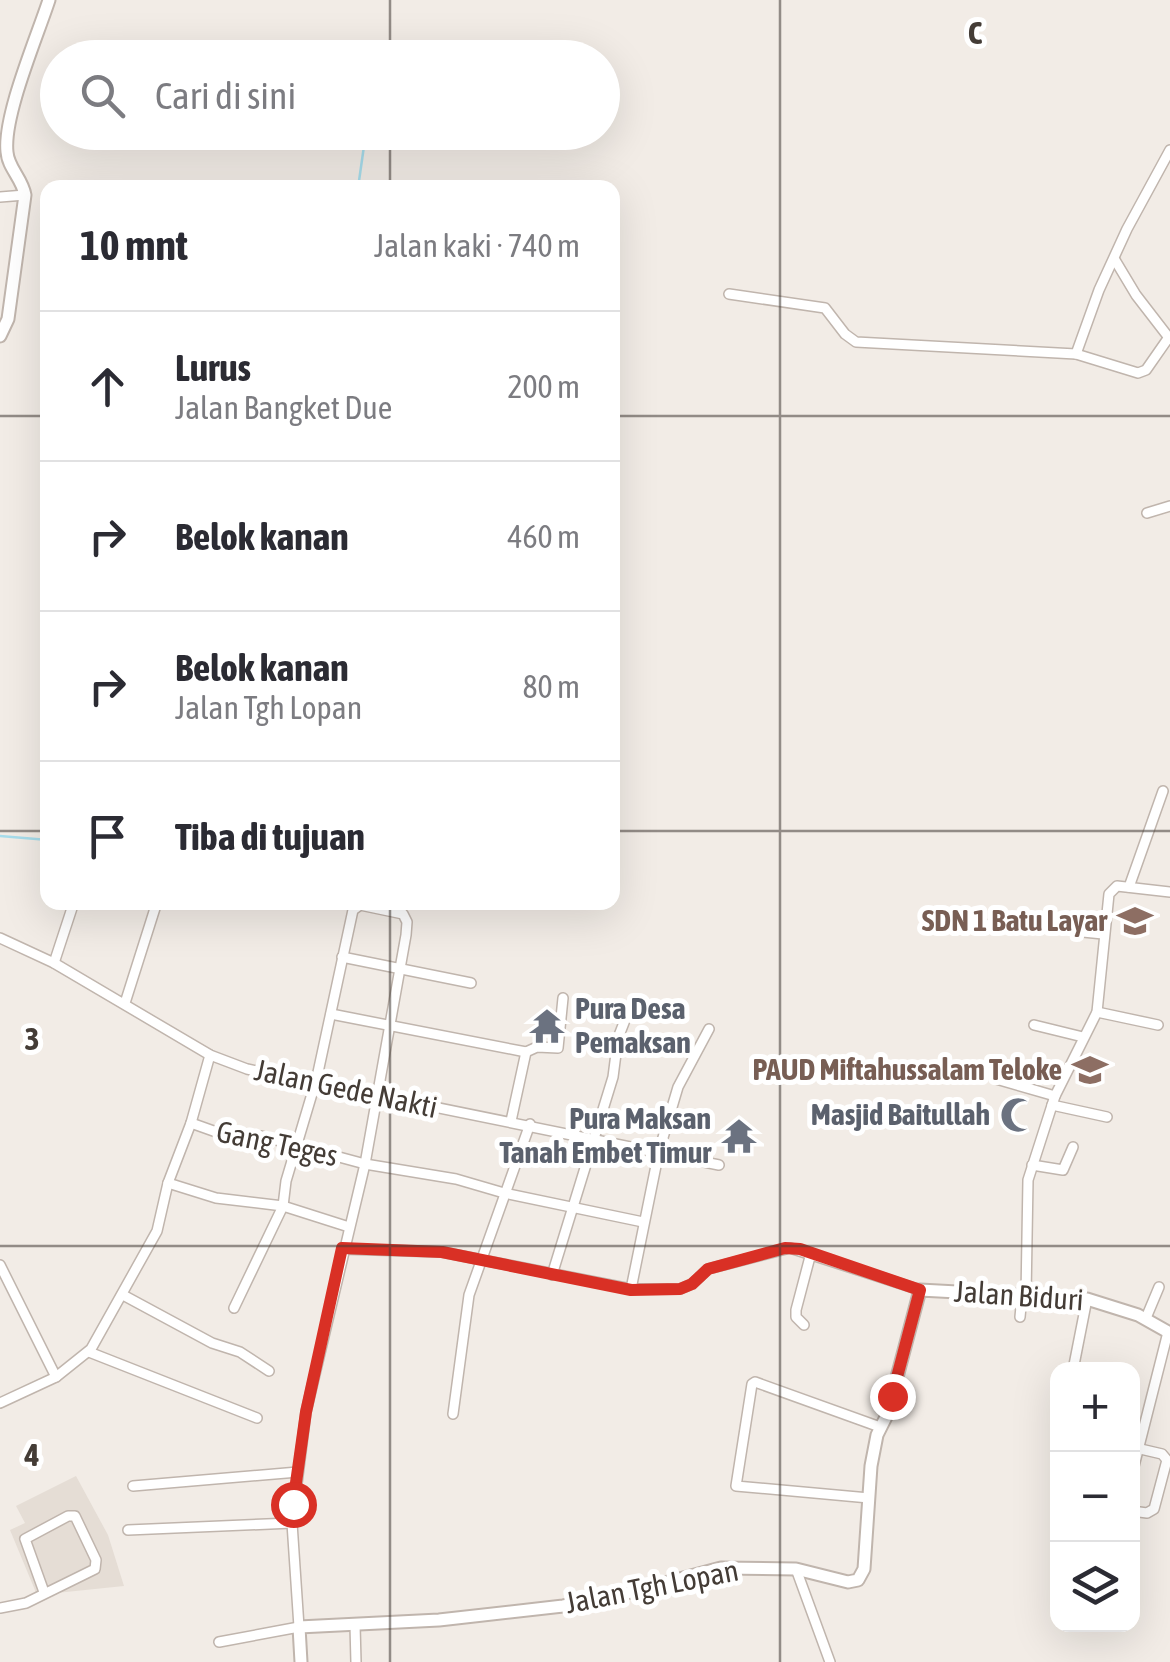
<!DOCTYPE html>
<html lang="id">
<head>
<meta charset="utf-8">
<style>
  :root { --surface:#fff; --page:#f2f2f3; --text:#2b2b33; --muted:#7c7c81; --line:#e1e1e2 }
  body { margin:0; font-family:"Asap Condensed",sans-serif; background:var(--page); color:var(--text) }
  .controls { position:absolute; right:30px; bottom:30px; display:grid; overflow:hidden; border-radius:20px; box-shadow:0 10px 40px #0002 }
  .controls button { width:90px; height:90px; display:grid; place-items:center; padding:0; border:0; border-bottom:2px solid var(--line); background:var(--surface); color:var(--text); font:50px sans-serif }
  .stop { position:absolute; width:30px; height:30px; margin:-22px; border:8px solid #d93025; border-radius:50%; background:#fff }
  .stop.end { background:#d93025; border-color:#fff; box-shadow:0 2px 10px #0008 }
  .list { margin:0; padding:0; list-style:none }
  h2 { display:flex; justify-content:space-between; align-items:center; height:130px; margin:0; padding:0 40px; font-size:42px }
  h2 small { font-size:32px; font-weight:400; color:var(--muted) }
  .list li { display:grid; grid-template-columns:65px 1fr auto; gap:30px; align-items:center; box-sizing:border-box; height:150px; padding:0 40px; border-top:2px solid var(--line) }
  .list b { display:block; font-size:38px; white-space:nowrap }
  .list p { margin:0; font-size:32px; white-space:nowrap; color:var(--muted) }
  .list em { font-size:32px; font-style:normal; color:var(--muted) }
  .icon { flex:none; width:55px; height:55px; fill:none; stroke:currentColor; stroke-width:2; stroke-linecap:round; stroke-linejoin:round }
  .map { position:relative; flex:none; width:1170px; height:1662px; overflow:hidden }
  .search { position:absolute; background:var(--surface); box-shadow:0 10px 40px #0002; left:40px; top:40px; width:580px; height:110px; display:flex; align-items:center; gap:25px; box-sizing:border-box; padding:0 35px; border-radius:55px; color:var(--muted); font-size:38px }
  .panel { position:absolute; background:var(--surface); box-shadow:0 10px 40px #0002; left:40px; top:180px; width:580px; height:730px; border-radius:20px }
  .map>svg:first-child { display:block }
  .residential { fill:#e5ddd5 }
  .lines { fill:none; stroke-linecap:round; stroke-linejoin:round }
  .stream { stroke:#a7dceb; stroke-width:2.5 }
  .minor-casing { stroke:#c0b5ad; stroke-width:12 }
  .tertiary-casing { stroke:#c0b5ad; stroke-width:15 }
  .minor { stroke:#fff; stroke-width:9 }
  .tertiary { stroke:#fff; stroke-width:11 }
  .route { stroke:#d93025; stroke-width:12 }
  .grid { fill:none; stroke:#443c36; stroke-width:2.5; stroke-opacity:0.55 }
  .labels { text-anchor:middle; stroke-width:10; stroke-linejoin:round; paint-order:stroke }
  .education-label { font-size:30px; font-weight:bold; fill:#785e54; stroke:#fff; text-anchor:end }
  .worship-label { font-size:30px; font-weight:bold; fill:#5b616d; stroke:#fff; text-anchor:end }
  .street-label { font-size:30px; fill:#443c36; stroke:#fff }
  .grid-label { font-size:32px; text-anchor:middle; font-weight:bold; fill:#443c36; stroke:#fff; stroke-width:10; stroke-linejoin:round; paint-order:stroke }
</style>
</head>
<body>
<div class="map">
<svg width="1170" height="1662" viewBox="0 0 1170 1662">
  <rect width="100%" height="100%" fill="#f2ece6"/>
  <!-- residential -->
  <path class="residential" d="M76,1476L108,1535L124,1586L37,1595L10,1530L25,1523L16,1506Z"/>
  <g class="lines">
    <!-- stream -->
    <g class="stream">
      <path d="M358,188L366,132"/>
      <path d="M0,836L48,840"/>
    </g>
    <defs>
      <g id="minor">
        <path d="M0,197L25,195"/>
        <path d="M1115,260L1136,295L1170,339"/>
        <path d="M729,294L825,308L845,334L856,342L1076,354L1138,373L1146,370L1169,337"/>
        <path d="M1076,354L1099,290L1127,229L1170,150"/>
        <path d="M1147,513L1170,506"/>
        <path d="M1129,887L1163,791"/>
        <path d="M969,923L1012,927L1028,921L1071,925L1073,931L1103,934"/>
        <path d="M0,938L54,963L210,1055L247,1069L719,1165"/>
        <path d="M342,957L471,983"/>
        <path d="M54,963L74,902"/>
        <path d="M125,1003L157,902"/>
        <path d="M1097,1012L1158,1025"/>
        <path d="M331,1014L526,1052L537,1047L558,1048L563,998"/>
        <path d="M1034,1025L1083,1037"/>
        <path d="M996,1079L1055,1096"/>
        <path d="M1052,1105L1107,1117"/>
        <path d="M511,1121L526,1052"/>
        <path d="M191,1123L250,1144L261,1136L365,1164L456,1179L504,1193L643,1222"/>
        <path d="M1032,1165L1063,1170L1073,1147"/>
        <path d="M168,1183L216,1198L283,1206L349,1227"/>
        <path d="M342,1249L442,1252L631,1289H680L692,1284L708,1269L790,1248L920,1290"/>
        <path d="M0,1265L56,1377"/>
        <path d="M552,1275L613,1077L618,1038L625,1020"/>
        <path d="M631,1289L659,1151L678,1087L709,1029"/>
        <path d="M123,1295L212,1343L240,1352L269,1371"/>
        <path d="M1026,1296L1028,1180L1055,1096L1097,1012L1109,894L1117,886L1170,892"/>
        <path d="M1020,1317L1022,1296"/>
        <path d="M1146,1318L1159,1287"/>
        <path d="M804,1325L796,1317V1310L811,1253"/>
        <path d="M89,1352L257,1418"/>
        <path d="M1073,1370L1087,1299"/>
        <path d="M0,1403L56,1377L91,1349L157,1231L168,1183L191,1123L210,1055"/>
        <path d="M453,1414L469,1295L530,1124"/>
        <path d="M1057,1447L1058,1446"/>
        <path d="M1132,1447L1162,1454L1167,1460L1154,1509L1147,1513L1132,1511"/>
        <path d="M1132,1474L1168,1332"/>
        <path d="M133,1486L298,1472"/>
        <path d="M869,1498L736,1486L752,1384L755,1382L880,1427"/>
        <path d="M128,1530L292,1523"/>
        <path d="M796,1569L830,1662"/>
        <path d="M0,1608L26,1603L95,1569L96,1560L75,1516H68L25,1539L44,1592"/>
        <path d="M355,1625L356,1662"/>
        <path d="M219,1642L299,1627L292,1523L306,1412L365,1164L406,935L407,922L403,914L360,905L353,910L317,1077L286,1181L283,1206L234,1308"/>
      </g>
      <g id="tertiary">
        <path d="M0,336L8,319L25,195C22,178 8,168 7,152C3,116 37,37 49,0"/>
        <path d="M301,1662L299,1627L439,1620L563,1606L608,1598L721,1568L796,1569L848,1582L858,1580L864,1569L871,1466L877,1435L887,1415L920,1290L1087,1299L1138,1315L1170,1333"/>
      </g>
    </defs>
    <!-- minor casing -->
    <use href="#minor" class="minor-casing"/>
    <!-- tertiary casing -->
    <use href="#tertiary" class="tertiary-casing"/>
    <!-- minor -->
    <use href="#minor" class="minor"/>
    <!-- tertiary -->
    <use href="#tertiary" class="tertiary"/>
  </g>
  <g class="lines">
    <!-- route -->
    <path class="route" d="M293,1504L306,1412L342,1248L442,1252L631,1290L680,1289L692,1284L708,1269L785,1248L800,1249L920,1290L892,1396"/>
  </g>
  <!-- grid -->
  <path class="grid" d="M390,0V58M780,0V1662M390,132V188M0,416H48M612,416H1170M0,831H48M612,831H1170M390,902V1662M0,1246H1170"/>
  <!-- icons -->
  <defs>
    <symbol id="school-bare" viewBox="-9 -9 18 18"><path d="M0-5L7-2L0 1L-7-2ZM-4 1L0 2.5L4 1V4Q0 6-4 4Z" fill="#8d6e63" stroke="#fff" stroke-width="2.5" paint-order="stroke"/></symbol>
    <symbol id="temple-bare" viewBox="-9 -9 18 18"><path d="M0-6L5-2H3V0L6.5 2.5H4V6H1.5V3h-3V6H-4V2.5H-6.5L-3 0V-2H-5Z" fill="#6b7280" stroke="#fff" stroke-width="2.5" paint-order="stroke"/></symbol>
    <symbol id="mosque-bare" viewBox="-9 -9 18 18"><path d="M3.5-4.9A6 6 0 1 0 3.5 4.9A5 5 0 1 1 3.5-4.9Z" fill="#6b7280" stroke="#fff" stroke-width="2.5" paint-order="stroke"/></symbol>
  </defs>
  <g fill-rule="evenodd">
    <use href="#school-bare" x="1110" y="896" width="50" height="50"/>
    <use href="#temple-bare" x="522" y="1001" width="50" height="50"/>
    <use href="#school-bare" x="1065" y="1045" width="50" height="50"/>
    <use href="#mosque-bare" x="993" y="1090" width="50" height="50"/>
    <use href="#temple-bare" x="714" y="1111" width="50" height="50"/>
  </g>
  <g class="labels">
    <!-- education labels -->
    <g class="education-label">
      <text x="1107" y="931">SDN 1 Batu Layar</text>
      <text x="1062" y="1080">PAUD Miftahussalam Teloke</text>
    </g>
    <!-- worship labels -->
    <g class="worship-label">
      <text x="575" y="1019" text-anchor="start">Pura Desa<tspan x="575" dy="34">Pemaksan</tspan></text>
      <text x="990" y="1125">Masjid Baitullah</text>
      <text x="711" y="1129">Pura Maksan<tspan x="711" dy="34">Tanah Embet Timur</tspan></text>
    </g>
    <!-- street labels -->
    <g class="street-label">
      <text transform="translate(346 1089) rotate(12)" y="10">Jalan Gede Nakti</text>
      <text transform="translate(277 1144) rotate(12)" y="10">Gang Teges</text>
      <text transform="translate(1019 1296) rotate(4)" y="10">Jalan Biduri</text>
      <text transform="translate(652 1587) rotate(-11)" y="10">Jalan Tgh Lopan</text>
    </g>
  </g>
  <g class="grid-label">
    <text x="975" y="44">C</text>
    <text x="32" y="1050">3</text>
    <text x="32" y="1466">4</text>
  </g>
</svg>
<div class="controls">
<button>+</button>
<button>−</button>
<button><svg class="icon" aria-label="layers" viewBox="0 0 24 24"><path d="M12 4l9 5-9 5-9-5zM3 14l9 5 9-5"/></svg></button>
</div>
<div class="stop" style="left:293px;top:1504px"></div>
<div class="stop end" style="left:892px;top:1396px"></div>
<div class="search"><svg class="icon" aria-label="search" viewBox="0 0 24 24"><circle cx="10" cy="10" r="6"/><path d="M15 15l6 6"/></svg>Cari di sini</div>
<section class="panel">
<h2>10 mnt<small>Jalan kaki · 740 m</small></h2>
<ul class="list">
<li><svg class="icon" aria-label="ahead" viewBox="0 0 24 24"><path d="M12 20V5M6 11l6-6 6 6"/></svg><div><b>Lurus</b><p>Jalan Bangket Due</p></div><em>200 m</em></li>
<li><svg class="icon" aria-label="right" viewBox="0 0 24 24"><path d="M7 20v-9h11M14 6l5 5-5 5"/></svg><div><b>Belok kanan</b></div><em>460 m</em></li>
<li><svg class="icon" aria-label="right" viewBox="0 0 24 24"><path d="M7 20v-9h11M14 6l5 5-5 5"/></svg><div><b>Belok kanan</b><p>Jalan Tgh Lopan</p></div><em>80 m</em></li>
<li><svg class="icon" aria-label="arrive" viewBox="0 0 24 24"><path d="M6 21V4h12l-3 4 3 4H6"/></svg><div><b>Tiba di tujuan</b></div></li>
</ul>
</section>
</div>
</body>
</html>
